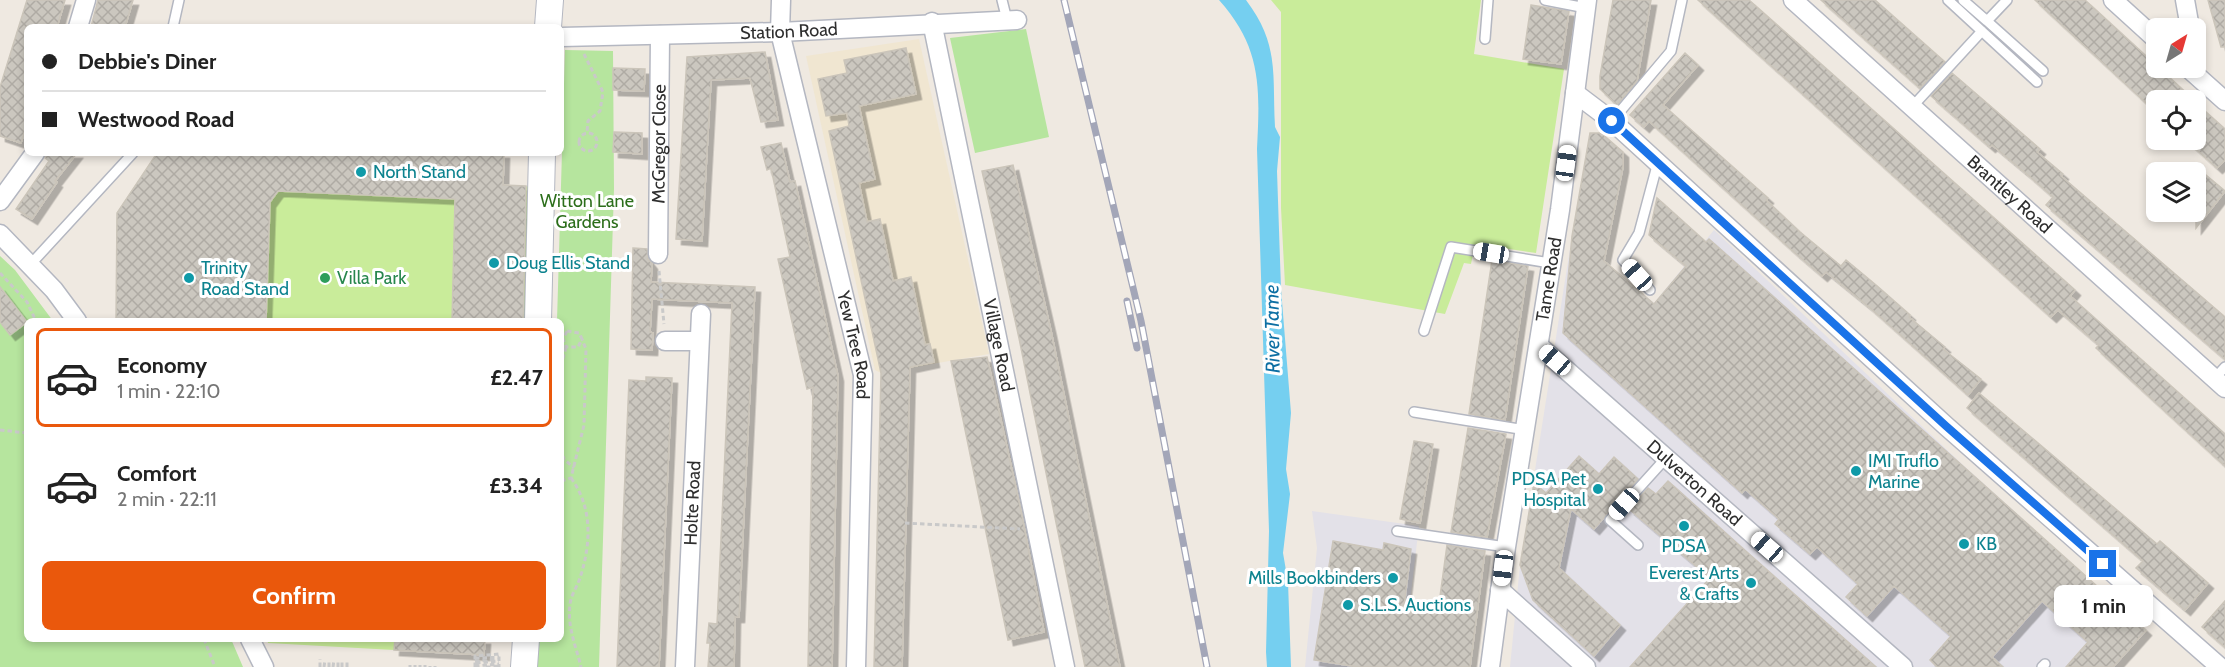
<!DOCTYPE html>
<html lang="en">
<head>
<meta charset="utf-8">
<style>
	body { margin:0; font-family:Cabin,sans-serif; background:#f2f2f2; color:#222; height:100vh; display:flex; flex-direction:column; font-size:22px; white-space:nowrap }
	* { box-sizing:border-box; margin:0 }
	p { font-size:20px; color:#767676 }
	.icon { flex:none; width:33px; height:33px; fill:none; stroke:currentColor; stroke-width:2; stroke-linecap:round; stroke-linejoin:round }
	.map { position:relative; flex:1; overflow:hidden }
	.side { position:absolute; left:24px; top:318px; width:540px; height:324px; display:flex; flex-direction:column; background:#fff; border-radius:9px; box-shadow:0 3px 9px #0003 }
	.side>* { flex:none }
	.banner { position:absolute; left:24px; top:24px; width:540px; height:132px; border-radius:9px; box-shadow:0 3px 9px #0003; display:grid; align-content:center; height:132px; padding:0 18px; background:#fff }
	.needle { width:39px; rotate:37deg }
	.tools { position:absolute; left:2146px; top:18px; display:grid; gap:12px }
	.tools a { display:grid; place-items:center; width:60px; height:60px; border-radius:9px; background:#fff; box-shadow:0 3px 9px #0003; font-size:30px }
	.end { position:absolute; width:27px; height:27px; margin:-14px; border:8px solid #1a73e8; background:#fff; box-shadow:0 0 0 3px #fff }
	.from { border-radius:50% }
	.bubble { position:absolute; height:42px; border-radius:9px; background:#fff; box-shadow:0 3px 9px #0003; font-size:20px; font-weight:700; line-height:42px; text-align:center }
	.car { position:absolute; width:18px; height:36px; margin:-18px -9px; border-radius:8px; box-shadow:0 0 4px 2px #0007; background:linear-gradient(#fff 24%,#345 0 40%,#fff 0 76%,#345 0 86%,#fff 0) }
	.banner b { display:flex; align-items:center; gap:21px; height:57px; font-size:22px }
	.banner b+b { border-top:2px solid #e0e0e0 }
	.banner i { width:15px; height:15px; background:#222 }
	ul { padding:10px 0 0; list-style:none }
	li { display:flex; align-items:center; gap:18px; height:99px; margin:0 12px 9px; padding:0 6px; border:3px solid transparent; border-radius:9px }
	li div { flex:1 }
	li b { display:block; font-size:22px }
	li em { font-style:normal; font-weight:700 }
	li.on { border-color:#ea580c }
	li>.icon { width:54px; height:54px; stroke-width:1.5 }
	.cta { display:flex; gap:12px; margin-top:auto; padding:12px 18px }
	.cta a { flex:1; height:69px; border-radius:9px; background:#ea580c; color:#fff; font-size:24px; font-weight:700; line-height:69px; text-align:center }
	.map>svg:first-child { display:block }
	.industrial { fill:#e3e1e8 }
	.education { fill:#f0e6d1 }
	.park { fill:#b6e59e }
	.pitch { fill:#c9ec9a }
	.water { fill:#75cff0 }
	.building { fill:url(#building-cross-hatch); stroke:#cbc5ba; stroke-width:1.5; filter:url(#shadow) }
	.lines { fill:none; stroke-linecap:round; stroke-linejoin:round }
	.lane-casing { stroke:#b4b7c1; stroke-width:12 }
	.street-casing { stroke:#b4b7c1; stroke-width:21 }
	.secondary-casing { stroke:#b4b7c1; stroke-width:28 }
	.path { stroke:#c9c9c9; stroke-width:3; stroke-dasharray:4.5 3; stroke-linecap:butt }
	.lane { stroke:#fff; stroke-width:9 }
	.street { stroke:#fff; stroke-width:18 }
	.secondary { stroke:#fff; stroke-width:26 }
	.rail-casing { stroke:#a3a6b8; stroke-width:7 }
	.rail { stroke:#fff; stroke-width:4.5; stroke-dasharray:14; stroke-linecap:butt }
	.route { stroke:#1a73e8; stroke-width:8 }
	.culture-dot { fill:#0f9aa8; stroke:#fff; stroke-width:2 }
	.leisure-dot { fill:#2e9e5b; stroke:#fff; stroke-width:2 }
	.labels { text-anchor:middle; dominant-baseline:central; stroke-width:6; stroke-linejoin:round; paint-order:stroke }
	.street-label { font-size:18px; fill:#2e2e2e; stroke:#fff }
	.culture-label { font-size:18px; fill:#0d838f; stroke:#fff; text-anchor:start }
	.park-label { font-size:18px; fill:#2c6e1b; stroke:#fff }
	.leisure-label { font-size:18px; fill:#27864d; stroke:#fff; text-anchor:start }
	.water-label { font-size:20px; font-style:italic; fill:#0d6fa3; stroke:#fff }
</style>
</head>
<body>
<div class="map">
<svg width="2225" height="667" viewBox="0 0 2225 667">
	<defs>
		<pattern id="building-cross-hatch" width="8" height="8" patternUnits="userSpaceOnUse" patternTransform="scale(1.5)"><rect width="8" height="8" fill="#cbc7bf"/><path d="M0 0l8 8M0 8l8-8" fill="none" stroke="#afaba4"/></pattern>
		<filter id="shadow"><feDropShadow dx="5.5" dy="5.5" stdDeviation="0" flood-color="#0004"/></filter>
	</defs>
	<rect width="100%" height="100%" fill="#efe9e1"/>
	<!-- industrial -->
	<path class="industrial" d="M1714,230l250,236 182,164 -32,37h-604l10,-102 52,-329 82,67z
		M1312,511l107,15 -17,141h-97l12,-119z"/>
	<!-- education -->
	<path class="education" d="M919,39l70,315 -108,19 -6,-3 -69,-314z"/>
	<!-- park -->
	<path class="park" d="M1026,29l23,108 -74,16 -25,-115z
		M565,50l48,1 1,138 -15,478h-64l3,-28h23v-318h-4z
		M0,256l15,14 38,51h-26v318h204l12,28h-243z"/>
	<!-- pitch -->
	<path class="pitch" d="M1271,0h210l-7,54 90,15 -28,184 -61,-9 -4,20 -7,-1 -19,51 -160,-29 -4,-77v-196z
		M157,153h347l-1,32 34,2 -4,134h-417l1,-108z
		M267,639h218l-1,16 -216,-12z"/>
	<!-- water -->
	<path class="water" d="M1219,0h27c34,45 26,75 29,127l5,10 -3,34 4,118 10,124 -5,56 4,25 -7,59 5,29 3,85h-24l-1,-15 3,-121 -12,-382c3,-61 5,-101 -38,-149z"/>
	<!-- building -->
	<path class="building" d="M27,0h38l-8,27h-30v97l-6,19 -21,-7v-49z
		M98,0h35l-8,27h-34z
		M1613,0h38l-14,81 -20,24 -17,-16v-13z
		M1698,0h51l326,290 -5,6 155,138v32l-129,-118 3,-3 -41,-35 -7,7z
		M1821,0h54l70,62 -25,26z
		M2035,0h50l109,100h-37v13z
		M2208,0h17v47h-4z
		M1531,5l38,6 -8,53 -38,-5z
		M906,48l10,46 -57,12 16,73 -16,4 8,39 13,-3 13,62 18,-4 14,68 5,-1 4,18 -24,5 -8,300h-28l7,-294 -52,-242 20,-5 -2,-13 -21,3 -8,-37 29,-6 -3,-13z
		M765,52l13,68 -17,2 -11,-44 -39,2 -9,161 -26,-2 11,-182z
		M1685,53l13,12 -35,40 105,93 -2,2 34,32 41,34 5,-6 30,25 34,30 -1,2 36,30 -2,2 38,30 -13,16 -99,-88 -43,-35 -4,4 -28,-24 -145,-131 -5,6 -14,-12z
		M613,68l32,1 -1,22 -31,-1z
		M1952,73l88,76 -3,3 26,22 -2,2 164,141v42l-179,-154 7,-8 -25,-22 -36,-30 -2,2 -59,-51z
		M2196,103l29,26v31l-8,8 -31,-28h10z
		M614,132l28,1v21l-29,-2z
		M1590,133h11l22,19v15l-19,94 50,43 32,-38 -37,-31 8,-37 49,44 3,-3 437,391 -33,37h-47l22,-25 -46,-41 -50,56 11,10h-66l-7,-7 21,-24 -57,-50 -27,30 -21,-19 12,-13 -41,-37 -7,7 -35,-30 4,-5 -34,-30 -3,4 -179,-160 9,-97z
		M781,143l9,39 5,-1 43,195 -6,291h-24l5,-280 -6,2 -29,-130 12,-2 -19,-89 -4,2 -6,-23z
		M46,153h31l-22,28 2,1 -25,37 -16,-10 33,-48 -4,-3z
		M157,153h347l-1,32 23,1 -3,135h-71l3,-122 -177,-8 -8,11 -4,119h-150l1,-108z
		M1013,165l38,166 69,336h-35l-66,-329 -37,-167z
		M2206,175l19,16 -29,37v-40z
		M633,248l14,1 1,10 4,5 -1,18 104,5 -16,330h-4l-1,50h-26l2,-24h-3l2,-20 8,1 15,-321 -80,-4 -2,33 3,1 -1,17 -21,-1z
		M1492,260l36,6 -23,154 -36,-6z
		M0,287l27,35 -17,13 -10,-13z
		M987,357l34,154 23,121 -36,8 -57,-279z
		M646,377l26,1 -13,289h-42l12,-287 17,1z
		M1979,393l178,151 3,-3 48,42 -23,27 -49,-42 7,-7 -176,-153z
		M1468,428l38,6 -19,103 -36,-5z
		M1414,441l19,3 -13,79 -20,-4z
		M1579,456l20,18 15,-17 24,22 -44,50 -23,-20 -12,59 61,57 -26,31 -61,-56 -13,-35 14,-82 12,10z
		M1668,481l71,64 137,122h-246l80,-89 -81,-69 19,-21 8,6z
		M1333,541l50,9 1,-7 27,6 -7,58 34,4 9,-66 38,6 -15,116h-112l-44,-7z
		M2225,601v46l-23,-20z
		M395,639h90l-1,16 -90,-5z"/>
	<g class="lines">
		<defs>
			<path id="lane" d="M1002,0l5,20
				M1545,0l41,8
				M1948,0l89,82
				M1963,0l24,21
				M2007,0l-20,21 56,50
				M173,27l6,-27
				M1485,39l3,-39
				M1912,107l70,-76
				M1612,121l59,-70 11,-51
				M30,265l103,-112
				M1650,290l-27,-30 16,-27 19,-71
				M1424,331l27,-84 99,16
				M2214,379l11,-12
				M1414,412l112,18
				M1397,531l109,16
				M1638,545l-28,-25 56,-62
				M2042,667l3,-3"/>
			<g id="street">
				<path id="s1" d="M781,0l-1,32 83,343 -7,292"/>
				<path id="s2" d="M1793,0l432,388"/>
				<path d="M2113,0l44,40"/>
				<path d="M2185,0l5,28"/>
				<path id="s3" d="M932,22l133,645"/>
				<path d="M78,27l8,-27"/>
				<path id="s4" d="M561,37l219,-5 237,-12"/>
				<path d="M2188,68l37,33"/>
				<path d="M1575,93l37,28 334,305 274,241"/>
				<path d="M0,201l35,-48"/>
				<path d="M0,234l54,56 23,31"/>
				<path id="s5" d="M658,254l2,-219"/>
				<path d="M665,341h34"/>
				<path id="s6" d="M1539,346l364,321"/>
				<path d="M1500,590l86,77"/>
				<path d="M250,639l14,28"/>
				<path id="s7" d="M685,667l16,-353"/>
				<path id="s8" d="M1490,667l16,-120 54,-337 27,-210"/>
			</g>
			<path id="secondary" d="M548,27l2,-27
				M538,321l4,-168
				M524,667l2,-28"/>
		</defs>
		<!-- lane casing -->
		<use href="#lane" class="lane-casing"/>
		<!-- street casing -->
		<use href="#street" class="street-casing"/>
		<!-- secondary casing -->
		<use href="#secondary" class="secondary-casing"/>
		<!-- path -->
		<path class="path" d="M584,54l19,38 -3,19 -12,10 -1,11
			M579 142a9 9 0 1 1 18 0a9 9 0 1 1-18 0Z
			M659,271l5,53
			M0,273l27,29 9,19
			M567,331l12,2 3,6 -4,8h-12l-3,-8z
			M561,366l5,-19
			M0,430l27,3
			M561,449l3,10
			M561,461l3,-2 10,9
			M571,478c22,30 20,66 9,100 -3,9 -9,17 -10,26 -3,23 6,42 11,63
			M561,481l10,-3 13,-53 2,-76 -4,-10
			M905,523l115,6
			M204,639l11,28
			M475,658l24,-1
			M475,661l24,-2
			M476,663l23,-2
			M475,666l24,-2
			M320,667v-8
			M324,667l1,-7
			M329,667v-7
			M333,667l1,-7
			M338,667v-7
			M342,667v-6
			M347,667v-6
			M410,667v-2
			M415,667v-2
			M420,667v-2
			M425,667v-2
			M430,667v-1
			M435,667v-1
			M475,667v-11l24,-2v13
			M486,667l13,-1"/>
		<!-- lane -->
		<use href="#lane" class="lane"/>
		<!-- street -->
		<use href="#street" class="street"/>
		<!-- secondary -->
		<use href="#secondary" class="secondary"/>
		<defs>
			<path id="rail" d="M1064,0l77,321 66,346
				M1127,301l10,47"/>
		</defs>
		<!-- rail casing -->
		<use href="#rail" class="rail-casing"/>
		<!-- rail -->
		<use href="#rail" class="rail"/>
	</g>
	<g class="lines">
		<!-- route -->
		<path class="route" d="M1612,121l334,305 157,138"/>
	</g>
	<!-- markers -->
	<g class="culture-dot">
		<circle cx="361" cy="172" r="6"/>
		<circle cx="494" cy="263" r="6"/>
		<circle cx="189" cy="278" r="6"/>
		<circle cx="1856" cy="471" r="6"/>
		<circle cx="1598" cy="489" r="6"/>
		<circle cx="1684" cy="526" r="6"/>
		<circle cx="1964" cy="544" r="6"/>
		<circle cx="1393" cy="578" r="6"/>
		<circle cx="1751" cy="583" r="6"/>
		<circle cx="1348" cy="605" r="6"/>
	</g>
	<circle class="leisure-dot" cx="325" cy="278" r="6"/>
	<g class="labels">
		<!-- street labels -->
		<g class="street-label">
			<text stroke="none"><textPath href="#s4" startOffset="228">Station Road</textPath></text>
			<text stroke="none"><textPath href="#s5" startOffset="110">McGregor Close</textPath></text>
			<text stroke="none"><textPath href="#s2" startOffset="291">Brantley Road</textPath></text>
			<text stroke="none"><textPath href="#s8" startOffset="392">Tame Road</textPath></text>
			<text stroke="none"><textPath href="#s3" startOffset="330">Village Road</textPath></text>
			<text stroke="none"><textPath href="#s1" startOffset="354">Yew Tree Road</textPath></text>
			<text stroke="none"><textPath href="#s6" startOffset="207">Dulverton Road</textPath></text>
			<text stroke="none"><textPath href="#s7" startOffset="164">Holte Road</textPath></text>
		</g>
		<!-- culture labels -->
		<g class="culture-label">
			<text x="373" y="172">North Stand</text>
			<text x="506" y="263">Doug Ellis Stand</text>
			<text x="201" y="268">Trinity<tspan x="201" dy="21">Road Stand</tspan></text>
			<text x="1868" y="461">IMI Truflo<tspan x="1868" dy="21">Marine</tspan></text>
			<text x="1586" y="479" text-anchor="end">PDSA Pet<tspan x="1586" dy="21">Hospital</tspan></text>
			<text x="1976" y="544">KB</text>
			<text x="1684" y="546" text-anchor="middle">PDSA</text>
			<text x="1739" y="573" text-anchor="end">Everest Arts<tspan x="1739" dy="21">&amp; Crafts</tspan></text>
			<text x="1381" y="578" text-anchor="end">Mills Bookbinders</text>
			<text x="1360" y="605">S.L.S. Auctions</text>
		</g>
		<!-- park labels -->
		<g class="park-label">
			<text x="587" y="201">Witton Lane<tspan x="587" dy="21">Gardens</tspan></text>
		</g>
		<!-- leisure labels -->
		<g class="leisure-label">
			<text x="337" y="278">Villa Park</text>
		</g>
		<!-- water labels -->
		<g class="water-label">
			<text transform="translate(1272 329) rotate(-91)">River Tame</text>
		</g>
	</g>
</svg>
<div class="tools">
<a><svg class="needle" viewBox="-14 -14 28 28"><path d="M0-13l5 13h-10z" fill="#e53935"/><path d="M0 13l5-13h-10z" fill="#767676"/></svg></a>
<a><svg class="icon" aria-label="locate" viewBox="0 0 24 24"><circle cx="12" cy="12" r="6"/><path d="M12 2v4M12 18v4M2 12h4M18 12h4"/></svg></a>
<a><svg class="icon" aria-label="layers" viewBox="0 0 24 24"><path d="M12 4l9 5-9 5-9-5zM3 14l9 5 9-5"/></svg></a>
</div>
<i class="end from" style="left:1612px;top:121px"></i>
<i class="end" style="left:2103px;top:564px"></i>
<div class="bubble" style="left:2054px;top:585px;width:99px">1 min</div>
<i class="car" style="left:1566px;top:163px;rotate:8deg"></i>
<i class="car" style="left:1491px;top:253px;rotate:279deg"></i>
<i class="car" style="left:1637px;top:275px;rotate:318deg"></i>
<i class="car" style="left:1555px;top:360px;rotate:311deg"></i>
<i class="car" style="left:1624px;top:504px;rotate:222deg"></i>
<i class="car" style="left:1767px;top:547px;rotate:311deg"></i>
<i class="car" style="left:1503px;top:568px;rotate:187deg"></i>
<div class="banner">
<b><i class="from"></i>Debbie's Diner</b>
<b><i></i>Westwood Road</b>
</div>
<section class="side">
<ul>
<li class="on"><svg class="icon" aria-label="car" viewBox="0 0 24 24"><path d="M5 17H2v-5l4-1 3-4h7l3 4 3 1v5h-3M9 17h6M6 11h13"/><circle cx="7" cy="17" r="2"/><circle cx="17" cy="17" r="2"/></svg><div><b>Economy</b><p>1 min · 22:10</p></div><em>£2.47</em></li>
<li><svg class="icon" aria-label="car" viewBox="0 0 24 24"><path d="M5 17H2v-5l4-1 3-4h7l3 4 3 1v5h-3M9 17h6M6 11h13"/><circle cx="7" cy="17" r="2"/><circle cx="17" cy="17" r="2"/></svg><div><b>Comfort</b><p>2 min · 22:11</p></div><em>£3.34</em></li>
</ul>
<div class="cta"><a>Confirm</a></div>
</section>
</div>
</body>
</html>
